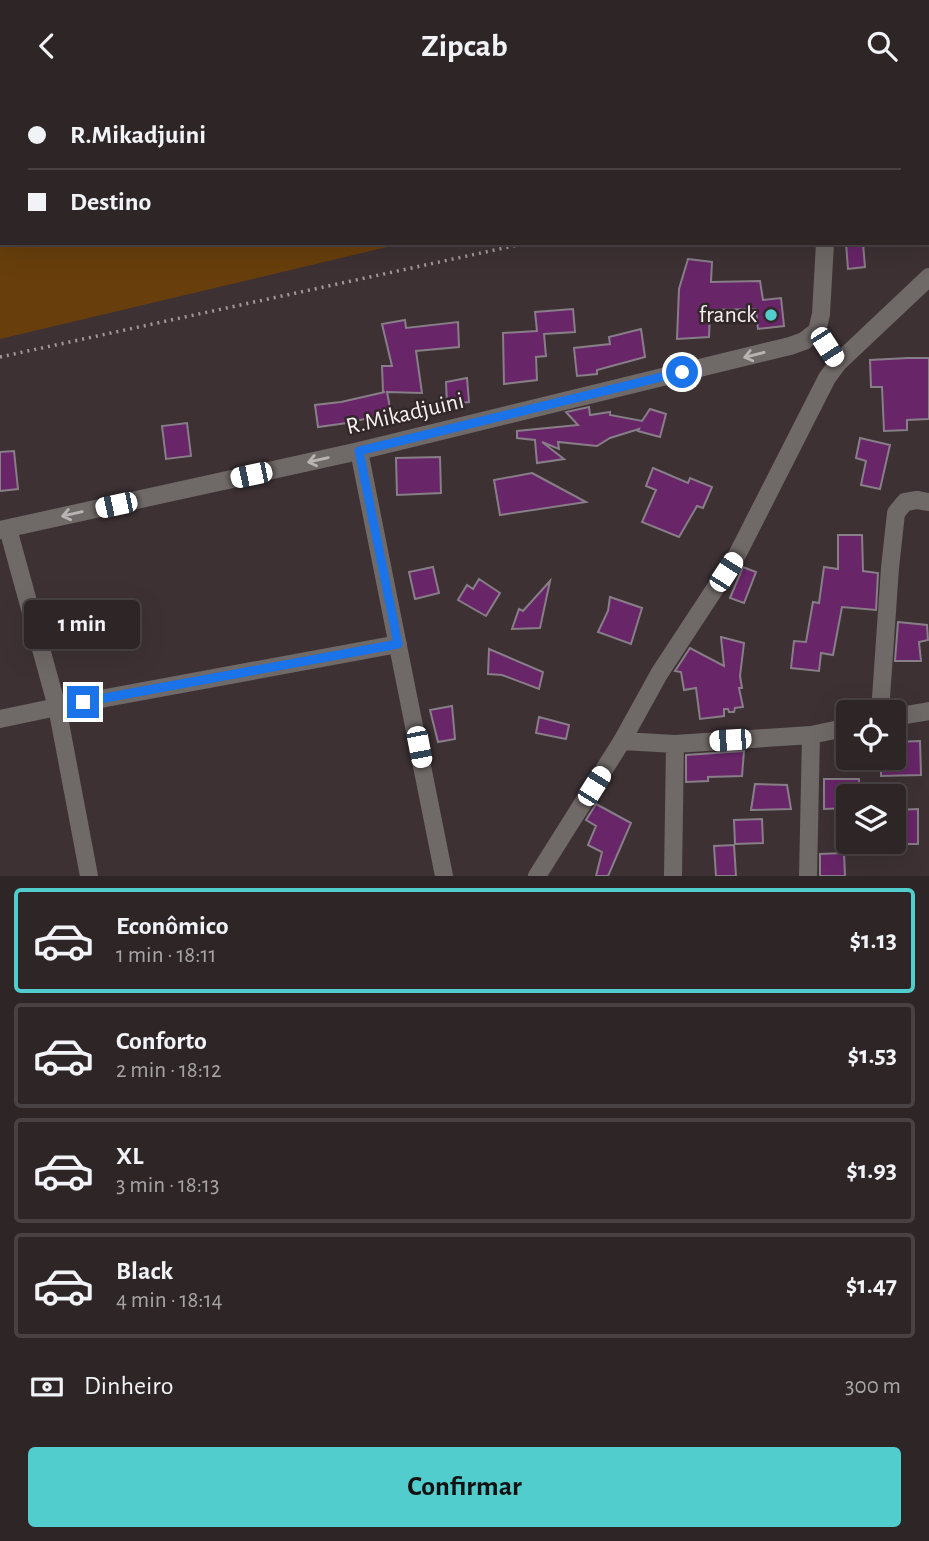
<!DOCTYPE html>
<html lang="pt">
<head>
<meta charset="utf-8">
<style>
	body { margin:0; font-family:"Alegreya Sans",sans-serif; background:#362d2f; color:#f1f3f6; height:100vh; display:flex; flex-direction:column; font-size:26px; white-space:nowrap }
	* { box-sizing:border-box; margin:0 }
	p { font-size:23px; color:#a7a5a7 }
	.icon { flex:none; width:38px; height:38px; fill:none; stroke:currentColor; stroke-width:2; stroke-linecap:round; stroke-linejoin:round }
	.map { position:relative; height:785px; overflow:hidden }
	.side { display:flex; flex-direction:column; background:#2e2527; flex:1 }
	.side>* { flex:none }
	.banner { position:absolute; left:0px; top:0px; width:929px; height:154px; box-shadow:0 7px 28px #0002,0 0 0 2px #494244; display:grid; align-content:center; height:154px; padding:0 28px; background:#2e2527 }
	.buttons { position:absolute; left:836px; top:609px; display:grid; gap:14px }
	.buttons a { display:grid; place-items:center; width:70px; height:70px; border-radius:7px; background:#2e2527; box-shadow:0 7px 28px #0002,0 0 0 2px #494244; font-size:35px }
	.end { position:absolute; width:32px; height:32px; margin:-16px; border:9px solid #1a73e8; background:#fff; box-shadow:0 0 0 4px #fff }
	.from { border-radius:50% }
	.bubble { position:absolute; height:49px; border-radius:7px; background:#2e2527; box-shadow:0 7px 28px #0002,0 0 0 2px #494244; font-size:23px; font-weight:700; line-height:49px; text-align:center }
	.car { position:absolute; width:21px; height:42px; margin:-21px -10px; border-radius:9px; box-shadow:0 0 5px 2px #0007; background:linear-gradient(#fff 24%,#345 0 40%,#fff 0 76%,#345 0 86%,#fff 0) }
	.banner b { display:flex; align-items:center; gap:24px; height:66px; font-size:26px }
	.banner b+b { border-top:2px solid #494244 }
	.banner i { width:18px; height:18px; background:#f1f3f6 }
	ul { padding:12px 0 0; list-style:none }
	li { display:flex; align-items:center; gap:21px; height:105px; margin:0 14px 10px; padding:0 14px; border:4px solid #494244; border-radius:7px }
	li div { flex:1 }
	li b { display:block; font-size:26px }
	li em { font-style:normal; font-weight:700 }
	li.selected { border-color:#52cdce }
	li>.icon { width:63px; height:63px; stroke-width:1.5 }
	.pay { display:flex; align-items:center; gap:18px; height:77px; padding:0 28px; font-size:26px }
	.pay p { margin-inline-start:auto }
	.button { display:flex; gap:14px; margin-top:auto; padding:14px 28px }
	.button a { flex:1; height:80px; border-radius:7px; background:#52cdce; color:#111; font-size:28px; font-weight:700; line-height:80px; text-align:center }
	header { display:flex; justify-content:space-between; align-items:center; height:91px; padding:0 28px; background:#2e2527; font-size:32px; font-weight:700 }
	.map>svg:first-child { display:block }
	.green { fill:#683f0c }
	.building { fill:#682568; stroke:#877e87; stroke-width:2 }
	.lines { fill:none; stroke-linecap:round; stroke-linejoin:round }
	.path { stroke:#a3999b; stroke-width:3.5; stroke-dasharray:2 5; stroke-linecap:butt }
	.minor { stroke:#6f6967; stroke-width:18 }
	.oneway { stroke:#bab3b3 }
	.route { stroke:#1a73e8; stroke-width:9 }
	.poi-dot { fill:#52cdce; stroke:#32282a; stroke-width:2.5 }
	.labels { text-anchor:middle; dominant-baseline:central; stroke-width:5; stroke-linejoin:round; paint-order:stroke }
	.poi-label { font-size:24px; fill:#f7eff1; stroke:#32282a; text-anchor:end }
	.street-label { font-size:24px; fill:#f7eff1; stroke:#32282a }
</style>
</head>
<body>
<header><svg class="icon" aria-label="back" viewBox="0 0 24 24"><path d="M15 5l-7 7 7 7"/></svg>Zipcab<svg class="icon" aria-label="search" viewBox="0 0 24 24"><circle cx="10" cy="10" r="6"/><path d="M15 15l6 6"/></svg></header>
<div class="map">
<svg width="929" height="785" viewBox="0 0 929 785">
	<rect width="100%" height="100%" fill="#3d3134"/>
	<!-- green -->
	<path class="green" d="M0,0h794l-1,2h-791v150h402l-404,96z"/>
	<!-- building -->
	<path class="building" d="M846,152h17l2,24 -17,2z
		M688,168l24,3 -1,20 49,-1 3,19 18,-2 3,28 -26,3 -2,-20 -46,1 -1,27 -32,2 2,-50z
		M573,218l2,23 -31,2 2,22 -10,1 1,23 -33,4 -1,-51 34,-2 -2,-19z
		M405,229l1,8 52,-6 1,25 -43,4 6,42 -35,-1 4,21 -44,10 -29,4 -3,-22 26,-3 44,-10h-2l-1,-26h10l-10,-42z
		M641,238l4,28 -48,13v4l-20,2 -3,-28 36,-4 -1,-7z
		M908,267h21v61l-22,1v10l-23,1 -2,-44h-11l-1,-27z
		M467,287l2,24 -22,2 -1,-22z
		M589,316l1,8 20,-3v3l32,6 8,-12 16,5 -6,23 -22,-6 1,-2 -29,9 -13,8 -39,-4 1,7 -17,-7 22,17 -27,4 -2,-23 -18,-2v-7l61,-6 -12,-13z
		M187,332l4,33 -25,3 -4,-33z
		M860,347l30,7 -10,44 -19,-4 5,-24 -10,-3z
		M14,360l4,38 -18,2v-39z
		M440,366l1,36 -44,2 -1,-37z
		M653,377l35,15 2,-5 22,9 -9,21 -6,-2 -18,31 -37,-15 14,-32 -10,-4z
		M532,382l54,29 -86,13 -6,-35z
		M838,444h24l1,36 15,2 -2,37 -34,-3 -9,48 -12,-2 -2,18 -28,-3 3,-27 12,1 7,-40 6,1 5,-36 14,2z
		M433,476l6,26 -24,6 -6,-27z
		M743,476l13,5 -12,31 -14,-5z
		M479,488l21,14 -14,23 -28,-16 9,-15 6,4z
		M550,490l-10,47 -28,1 7,-20 4,2z
		M610,506l32,11 -11,36 -33,-12 10,-21z
		M898,531l29,3 1,15 -9,2 2,19h-26z
		M721,546l23,6 -4,33 2,12h-3l4,19 -8,1 -1,4h-5l-1,-3h-4v7l-24,3 -4,-31 -12,2 -3,-18 -6,-1 15,-23 34,18z
		M489,558l54,23 -4,17 -37,-14 -14,-1z
		M452,615l3,33 -17,3 -8,-32z
		M539,626l30,8 -3,14 -30,-6z
		M920,650l1,34 -40,1v-18h13v-16z
		M744,660l-2,25 -34,1v4l-22,1v-27z
		M824,688h35l1,17h-11v12l-25,1z
		M755,693l32,1 4,24 -40,1z
		M596,713l35,19 -23,53h-12l6,-24 -14,-7 8,-19 -10,-6z
		M918,718v35h-24v-34z
		M762,728l1,24 -28,1 -1,-24z
		M734,754l2,31h-20l-2,-30z
		M844,762l1,23h-25v-22z"/>
	<g class="lines">
		<!-- path -->
		<path class="path" d="M0,266l527,-114"/>
		<!-- minor -->
		<path class="minor" d="M656,0l1,2
			M768,0v2
			M828,0v2
			M825,152l-4,71 -4,17 21,32
			M359,360l85,425
			M8,438l49,178 32,169
			M0,439l359,-79 431,-105 14,-5 13,-10
			M880,621l10,-144 6,-55 9,-11 12,-2 12,2
			M894,626l35,-6
			M0,628l57,-12 341,-63
			M622,650l53,3 136,-9 38,-8
			M537,785l85,-135 37,-67 78,-119 90,-177 11,-15 91,-86
			M673,785l2,-132
			M808,785l3,-141"/>
	</g>
	<!-- one-way arrows -->
	<defs><path id="oneway-shaft" d="M-6 0H5M1.5-3L5.5 0L1.5 3" fill="none" stroke-width="1.6" stroke-linecap="round" stroke-linejoin="round" transform="scale(1.75)"/></defs>
	<g class="oneway">
		<use href="#oneway-shaft" transform="translate(754 264) rotate(166)"/>
		<use href="#oneway-shaft" transform="translate(318 369) rotate(167)"/>
		<use href="#oneway-shaft" transform="translate(72 423) rotate(167)"/>
	</g>
	<g class="lines">
		<!-- route -->
		<path class="route" d="M83,611l315,-58 -39,-193 323,-79"/>
	</g>
	<!-- markers -->
	<circle class="poi-dot" cx="771" cy="224" r="7"/>
	<g class="labels">
		<!-- poi labels -->
		<g class="poi-label">
			<text x="757" y="224">franck</text>
		</g>
		<!-- street labels -->
		<g class="street-label">
			<text transform="translate(405 323) rotate(-13)">R.Mikadjuini</text>
		</g>
	</g>
</svg>
<div class="buttons">
<a><svg class="icon" aria-label="locate" viewBox="0 0 24 24"><circle cx="12" cy="12" r="6"/><path d="M12 2v4M12 18v4M2 12h4M18 12h4"/></svg></a>
<a><svg class="icon" aria-label="layers" viewBox="0 0 24 24"><path d="M12 4l9 5-9 5-9-5zM3 14l9 5 9-5"/></svg></a>
</div>
<i class="end from" style="left:682px;top:281px"></i>
<i class="end" style="left:83px;top:611px"></i>
<div class="bubble" style="left:24px;top:509px;width:116px">1 min</div>
<i class="car" style="left:827px;top:256px;rotate:147deg"></i>
<i class="car" style="left:251px;top:384px;rotate:258deg"></i>
<i class="car" style="left:116px;top:414px;rotate:258deg"></i>
<i class="car" style="left:726px;top:481px;rotate:33deg"></i>
<i class="car" style="left:730px;top:649px;rotate:266deg"></i>
<i class="car" style="left:419px;top:656px;rotate:169deg"></i>
<i class="car" style="left:594px;top:695px;rotate:32deg"></i>
<div class="banner">
<b><i class="from"></i>R.Mikadjuini</b>
<b><i></i>Destino</b>
</div>
</div>
<section class="side">
<ul>
<li class="selected"><svg class="icon" aria-label="car" viewBox="0 0 24 24"><path d="M5 17H2v-5l4-1 3-4h7l3 4 3 1v5h-3M9 17h6M6 11h13"/><circle cx="7" cy="17" r="2"/><circle cx="17" cy="17" r="2"/></svg><div><b>Econômico</b><p>1 min · 18:11</p></div><em>$1.13</em></li>
<li><svg class="icon" aria-label="car" viewBox="0 0 24 24"><path d="M5 17H2v-5l4-1 3-4h7l3 4 3 1v5h-3M9 17h6M6 11h13"/><circle cx="7" cy="17" r="2"/><circle cx="17" cy="17" r="2"/></svg><div><b>Conforto</b><p>2 min · 18:12</p></div><em>$1.53</em></li>
<li><svg class="icon" aria-label="car" viewBox="0 0 24 24"><path d="M5 17H2v-5l4-1 3-4h7l3 4 3 1v5h-3M9 17h6M6 11h13"/><circle cx="7" cy="17" r="2"/><circle cx="17" cy="17" r="2"/></svg><div><b>XL</b><p>3 min · 18:13</p></div><em>$1.93</em></li>
<li><svg class="icon" aria-label="car" viewBox="0 0 24 24"><path d="M5 17H2v-5l4-1 3-4h7l3 4 3 1v5h-3M9 17h6M6 11h13"/><circle cx="7" cy="17" r="2"/><circle cx="17" cy="17" r="2"/></svg><div><b>Black</b><p>4 min · 18:14</p></div><em>$1.47</em></li>
</ul>
<div class="pay"><svg class="icon" aria-label="cash" viewBox="0 0 24 24"><path d="M3 7h18v10H3z"/><circle cx="12" cy="12" r="2"/></svg>Dinheiro<p>300 m</p></div>
<div class="button"><a>Confirmar</a></div>
</section>
</body>
</html>
